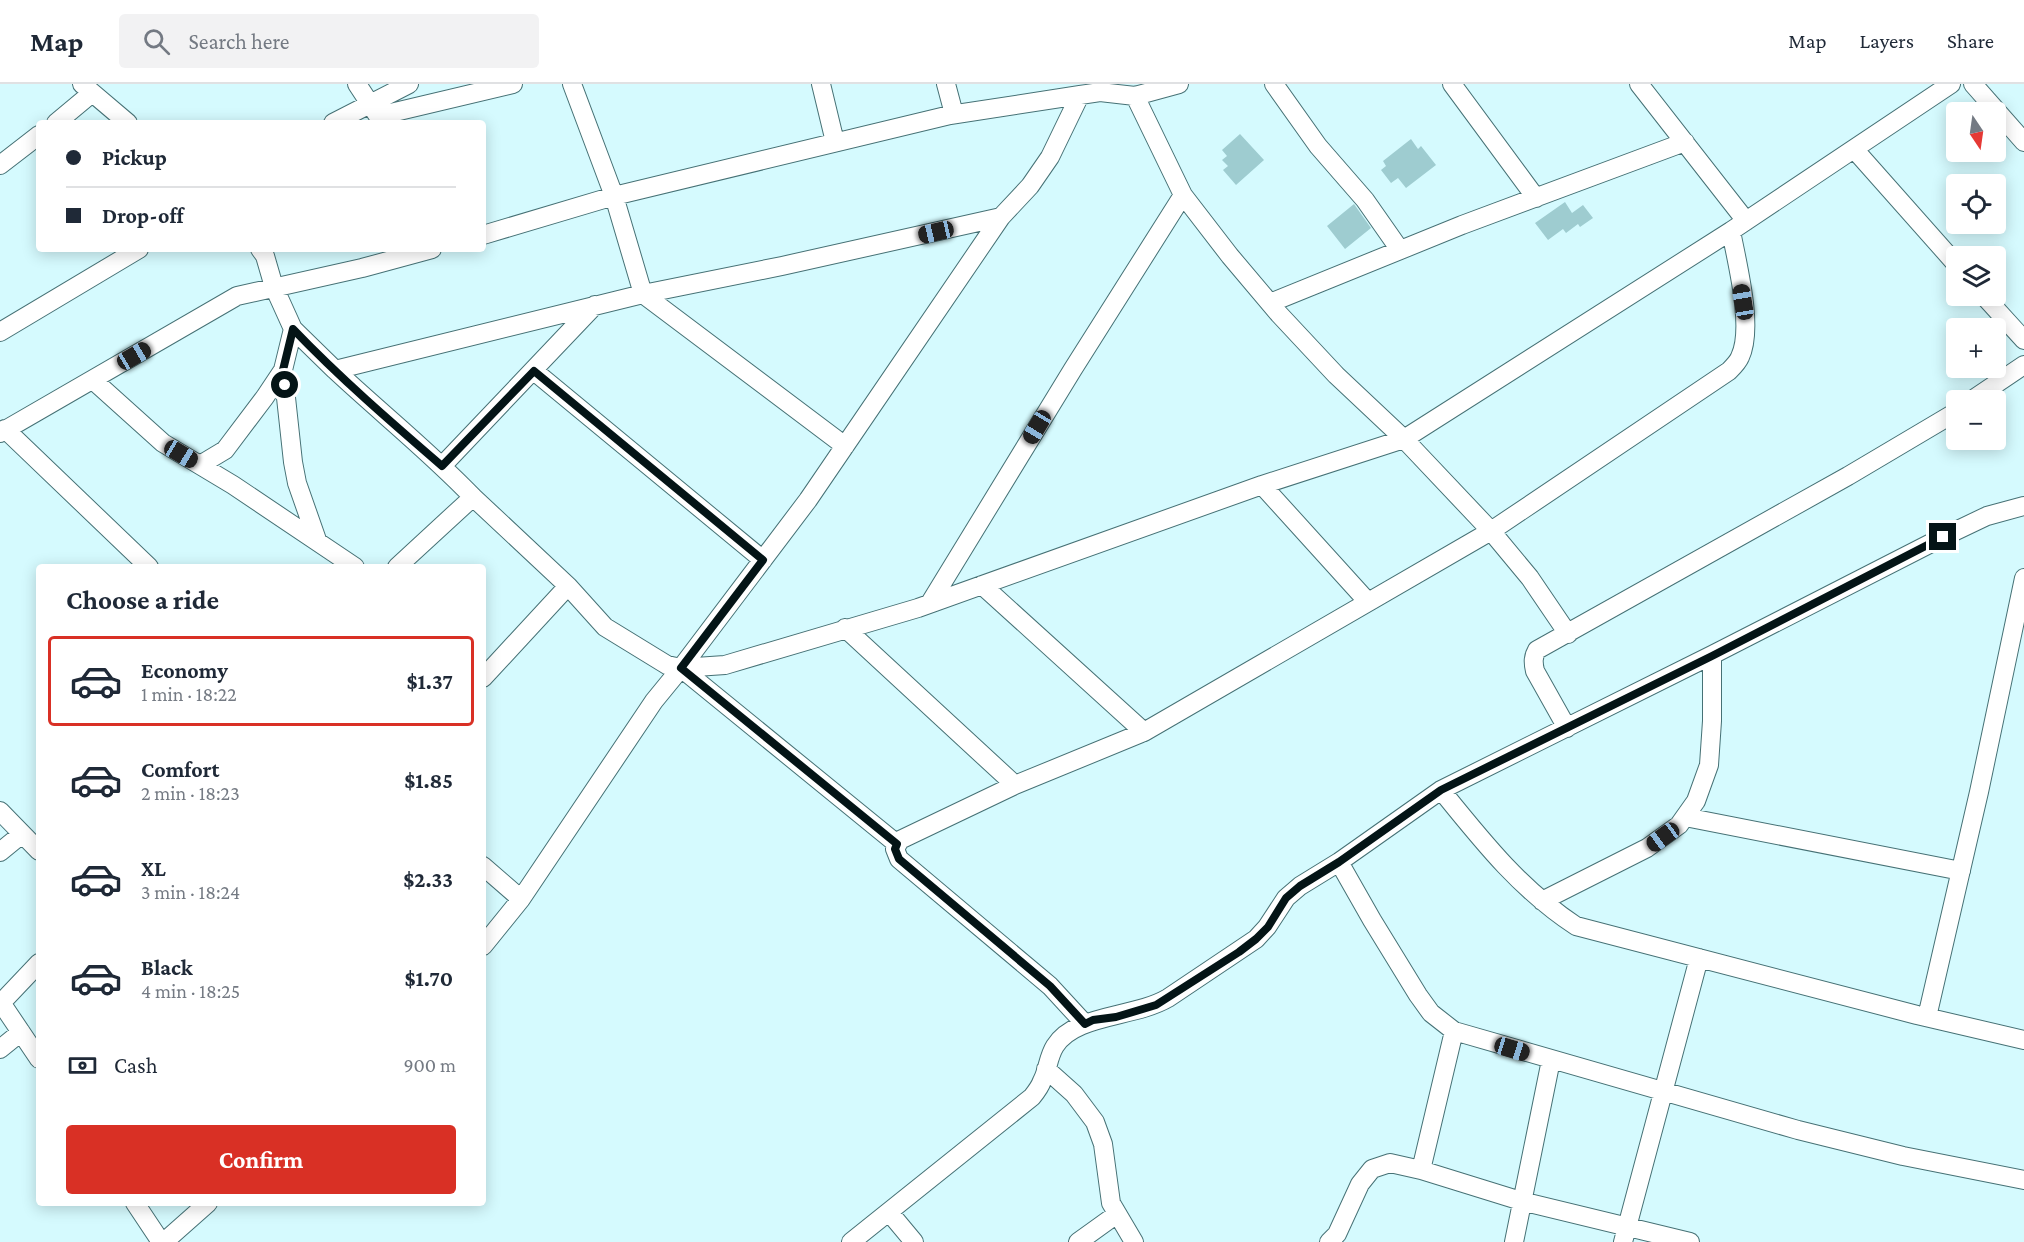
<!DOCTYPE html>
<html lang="en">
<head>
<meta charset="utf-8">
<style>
	body { margin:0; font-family:"Crimson Pro",serif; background:#f2f2f3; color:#1f2937; height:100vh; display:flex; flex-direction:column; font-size:22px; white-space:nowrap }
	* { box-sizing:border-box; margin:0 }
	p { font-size:20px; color:#747a83 }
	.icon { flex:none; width:33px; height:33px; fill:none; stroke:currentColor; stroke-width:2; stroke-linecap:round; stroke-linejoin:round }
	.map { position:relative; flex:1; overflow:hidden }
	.details { position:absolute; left:36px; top:480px; width:450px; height:642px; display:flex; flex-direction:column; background:#fff; border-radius:6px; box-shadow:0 3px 15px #0003 }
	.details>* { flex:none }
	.guide { position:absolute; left:36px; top:36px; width:450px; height:132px; border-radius:6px; box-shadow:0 3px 15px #0003; display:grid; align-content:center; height:132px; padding:0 30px; background:#fff }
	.needle { width:39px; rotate:167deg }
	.buttons { position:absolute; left:1946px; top:18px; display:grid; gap:12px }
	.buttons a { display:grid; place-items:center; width:60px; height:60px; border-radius:6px; background:#fff; box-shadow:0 3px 15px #0003; font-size:30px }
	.end { position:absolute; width:27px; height:27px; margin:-14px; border:8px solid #041416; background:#fff; box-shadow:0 0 0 3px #fff }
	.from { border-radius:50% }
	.car { position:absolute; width:18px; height:36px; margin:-18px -9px; border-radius:8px; box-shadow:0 0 4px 2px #0007; background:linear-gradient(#222 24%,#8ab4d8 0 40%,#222 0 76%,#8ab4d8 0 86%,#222 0) }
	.guide b { display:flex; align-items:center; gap:21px; height:57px; font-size:22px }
	.guide b+b { border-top:2px solid #e0e1e3 }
	.guide i { width:15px; height:15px; background:#1f2937 }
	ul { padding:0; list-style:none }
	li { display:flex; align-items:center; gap:18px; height:90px; margin:0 12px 9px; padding:0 18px; border:3px solid transparent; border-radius:6px }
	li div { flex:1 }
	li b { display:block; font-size:22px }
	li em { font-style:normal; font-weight:700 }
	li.current { border-color:#d93025 }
	li>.icon { width:54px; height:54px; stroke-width:1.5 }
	h2 { padding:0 30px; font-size:27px; line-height:72px }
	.pay { display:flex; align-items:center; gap:15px; height:66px; padding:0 30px; font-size:22px }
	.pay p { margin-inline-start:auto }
	.action { display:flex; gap:12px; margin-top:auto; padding:12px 30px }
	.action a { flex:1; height:69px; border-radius:6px; background:#d93025; color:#fff; font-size:24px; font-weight:700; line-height:69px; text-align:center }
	header { display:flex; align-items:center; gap:36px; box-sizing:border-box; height:84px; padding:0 30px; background:#fff; border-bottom:2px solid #e0e1e3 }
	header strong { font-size:28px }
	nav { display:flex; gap:33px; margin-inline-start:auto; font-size:21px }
	.search { width:420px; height:54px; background:#f2f2f3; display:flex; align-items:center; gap:15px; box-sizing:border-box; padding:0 21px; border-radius:6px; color:#747a83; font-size:22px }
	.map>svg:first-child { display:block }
	.building { fill:#9eccd0 }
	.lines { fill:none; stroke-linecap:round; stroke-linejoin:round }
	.minor-casing { stroke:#467175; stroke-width:20 }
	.minor { stroke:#fff; stroke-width:18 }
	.route { stroke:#041416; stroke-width:8 }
</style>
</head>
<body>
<header>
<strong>Map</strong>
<div class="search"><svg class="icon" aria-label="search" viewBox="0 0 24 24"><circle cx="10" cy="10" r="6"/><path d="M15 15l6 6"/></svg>Search here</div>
<nav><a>Map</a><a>Layers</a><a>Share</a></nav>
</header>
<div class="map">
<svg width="2024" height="1158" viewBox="0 0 2024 1158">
	<rect width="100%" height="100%" fill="#d5fafe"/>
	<!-- building -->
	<path class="building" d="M1240,50l24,26 -28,25 -13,-15 5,-4 -6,-6 5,-4 -5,-6z
		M1411,55l7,10 3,-3 15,19 -30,23 -8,-10 -7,5 -10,-13 5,-4 -3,-5z
		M1565,118l7,11 11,-8 10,13 -13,9 -2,-3 -12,9 -3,-4 -15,11 -13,-17z
		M1354,120l17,24 -26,21 -18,-23z"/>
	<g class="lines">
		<defs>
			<path id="minor" d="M82,0l46,39
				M357,0l21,32 135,-32
				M572,0l42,112 29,98 202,152
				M821,0l14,58
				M946,0l8,30
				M1274,0l44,62 47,54 35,50
				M1452,0l84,114
				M1639,0l107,137
				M1973,0l51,58
				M1135,12l48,99 47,61 49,58 57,61 68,64 87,92 39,47 38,56
				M56,39l36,-30
				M333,39l76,-39
				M1854,65l102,115
				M0,81l39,-30
				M483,151l131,-39 336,-81 130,-20
				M260,165l5,7 9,31 19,42 42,41 308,-76 139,-28 219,-49
				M1984,212l40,44
				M1270,219l192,-78 223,-83
				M0,248l139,-83
				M283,286l10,92 4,21 20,57
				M335,286c46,43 95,82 138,127l-76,70
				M534,287l229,189
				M93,296l70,63 70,42 122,82
				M1972,316l52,-35
				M5,345l144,138
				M0,349l237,-137 125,-28 70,-19
				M200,381l25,-15 40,-53 18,-27 10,-41
				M442,382l153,-161
				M1262,401l106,117
				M473,413l95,89 37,41 62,38 14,3 216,176
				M982,501l162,147 347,-201 238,-160c4,-4 9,-9 11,-14 14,-29 -3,-94 -9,-126
				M930,519l143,-234 110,-174
				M845,544l170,157
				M681,584l127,-168 193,-283 29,-31 20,-29 30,-62 20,-3 35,4 44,-12
				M483,594l85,-92
				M1567,644l-32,-57c-2,-9 -2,-14 2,-21l311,-174 108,-64
				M1441,706c42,52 80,100 135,136l341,89 107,25
				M0,727l39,40
				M1685,733l276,54
				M0,768l22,-18
				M1339,778l33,58 46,75 13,18 23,18 344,99 105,26 121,24
				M483,782l38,33
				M1542,817l105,-53 32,-23 17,-24 13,-36 3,-44v-66
				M483,862l38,-47 133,-198 27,-33 44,-3 193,-57 344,-123 142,-46 327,-208 220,-147
				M0,917l39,58
				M1,919l38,-40
				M1927,933l52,-225 45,-214
				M1085,940l-35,-38 -151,-127 -4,-10 5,-9 115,-55 129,-53
				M0,965l21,-17
				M1046,985l28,25 21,28 8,22 8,59 23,39
				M1421,1086l33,-139
				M135,1119l26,39
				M889,1128l25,30
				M164,1158l44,-39
				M851,1158l181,-145c4,-5 8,-10 10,-16 6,-11 6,-24 13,-35 20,-32 79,-28 113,-48l88,-59 11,-12 19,-29 14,-12 39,-24 102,-72 271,-135 231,-118 44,-21 37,-10
				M1078,1158l39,-28
				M1329,1158l8,-8 23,-50 12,-15 18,-6 31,7 100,31 169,41
				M1514,1158l37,-182
				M1623,1158l76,-284"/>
		</defs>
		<!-- minor casing -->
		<use href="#minor" class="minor-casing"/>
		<!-- minor -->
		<use href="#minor" class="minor"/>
	</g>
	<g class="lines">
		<!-- route -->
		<path class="route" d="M285,301l-2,-15 10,-41c47,49 98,93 149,137l92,-95 229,189 -82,108 216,176 -2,5 4,10 151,127 35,38 8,-4 23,-3 40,-12 83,-53 17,-13 12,-12 18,-29 14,-12 39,-24 102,-72 271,-134 231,-119"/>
	</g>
</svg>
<div class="buttons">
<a><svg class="needle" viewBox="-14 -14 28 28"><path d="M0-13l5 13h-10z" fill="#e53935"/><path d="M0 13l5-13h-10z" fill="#747a83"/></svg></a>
<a><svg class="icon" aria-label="locate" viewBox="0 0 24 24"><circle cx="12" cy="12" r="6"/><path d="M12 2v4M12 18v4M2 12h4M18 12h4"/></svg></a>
<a><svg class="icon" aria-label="layers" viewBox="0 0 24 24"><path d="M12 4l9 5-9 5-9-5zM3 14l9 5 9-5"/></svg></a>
<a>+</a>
<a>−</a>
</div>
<i class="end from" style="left:285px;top:301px"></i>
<i class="end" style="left:1943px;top:453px"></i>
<i class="car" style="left:936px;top:148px;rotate:257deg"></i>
<i class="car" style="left:1743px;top:218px;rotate:351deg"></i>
<i class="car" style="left:134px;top:272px;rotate:60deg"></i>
<i class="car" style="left:1037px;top:343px;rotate:211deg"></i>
<i class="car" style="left:181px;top:370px;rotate:121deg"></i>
<i class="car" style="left:1663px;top:753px;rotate:234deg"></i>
<i class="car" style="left:1512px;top:965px;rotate:107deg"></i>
<div class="guide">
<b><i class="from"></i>Pickup</b>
<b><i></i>Drop-off</b>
</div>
<section class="details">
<h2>Choose a ride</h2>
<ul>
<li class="current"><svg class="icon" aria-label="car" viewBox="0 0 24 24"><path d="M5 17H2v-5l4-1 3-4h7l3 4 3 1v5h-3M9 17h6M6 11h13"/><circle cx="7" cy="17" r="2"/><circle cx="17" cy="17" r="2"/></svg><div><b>Economy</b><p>1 min · 18:22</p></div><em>$1.37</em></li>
<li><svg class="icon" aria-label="car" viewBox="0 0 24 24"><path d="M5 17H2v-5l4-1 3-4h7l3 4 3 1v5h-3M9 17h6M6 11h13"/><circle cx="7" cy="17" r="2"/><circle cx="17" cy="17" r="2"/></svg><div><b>Comfort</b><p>2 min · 18:23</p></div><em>$1.85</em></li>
<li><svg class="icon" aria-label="car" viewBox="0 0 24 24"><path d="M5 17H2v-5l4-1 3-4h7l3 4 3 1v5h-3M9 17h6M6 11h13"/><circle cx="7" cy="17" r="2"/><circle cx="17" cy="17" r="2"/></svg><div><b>XL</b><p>3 min · 18:24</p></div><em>$2.33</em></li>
<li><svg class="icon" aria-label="car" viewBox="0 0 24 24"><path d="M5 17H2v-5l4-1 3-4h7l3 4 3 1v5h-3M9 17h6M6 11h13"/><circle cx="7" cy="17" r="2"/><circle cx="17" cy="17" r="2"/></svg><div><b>Black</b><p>4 min · 18:25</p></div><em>$1.70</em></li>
</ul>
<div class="pay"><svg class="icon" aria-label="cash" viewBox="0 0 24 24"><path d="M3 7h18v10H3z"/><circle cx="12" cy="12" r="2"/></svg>Cash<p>900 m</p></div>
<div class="action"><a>Confirm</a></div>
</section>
</div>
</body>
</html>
